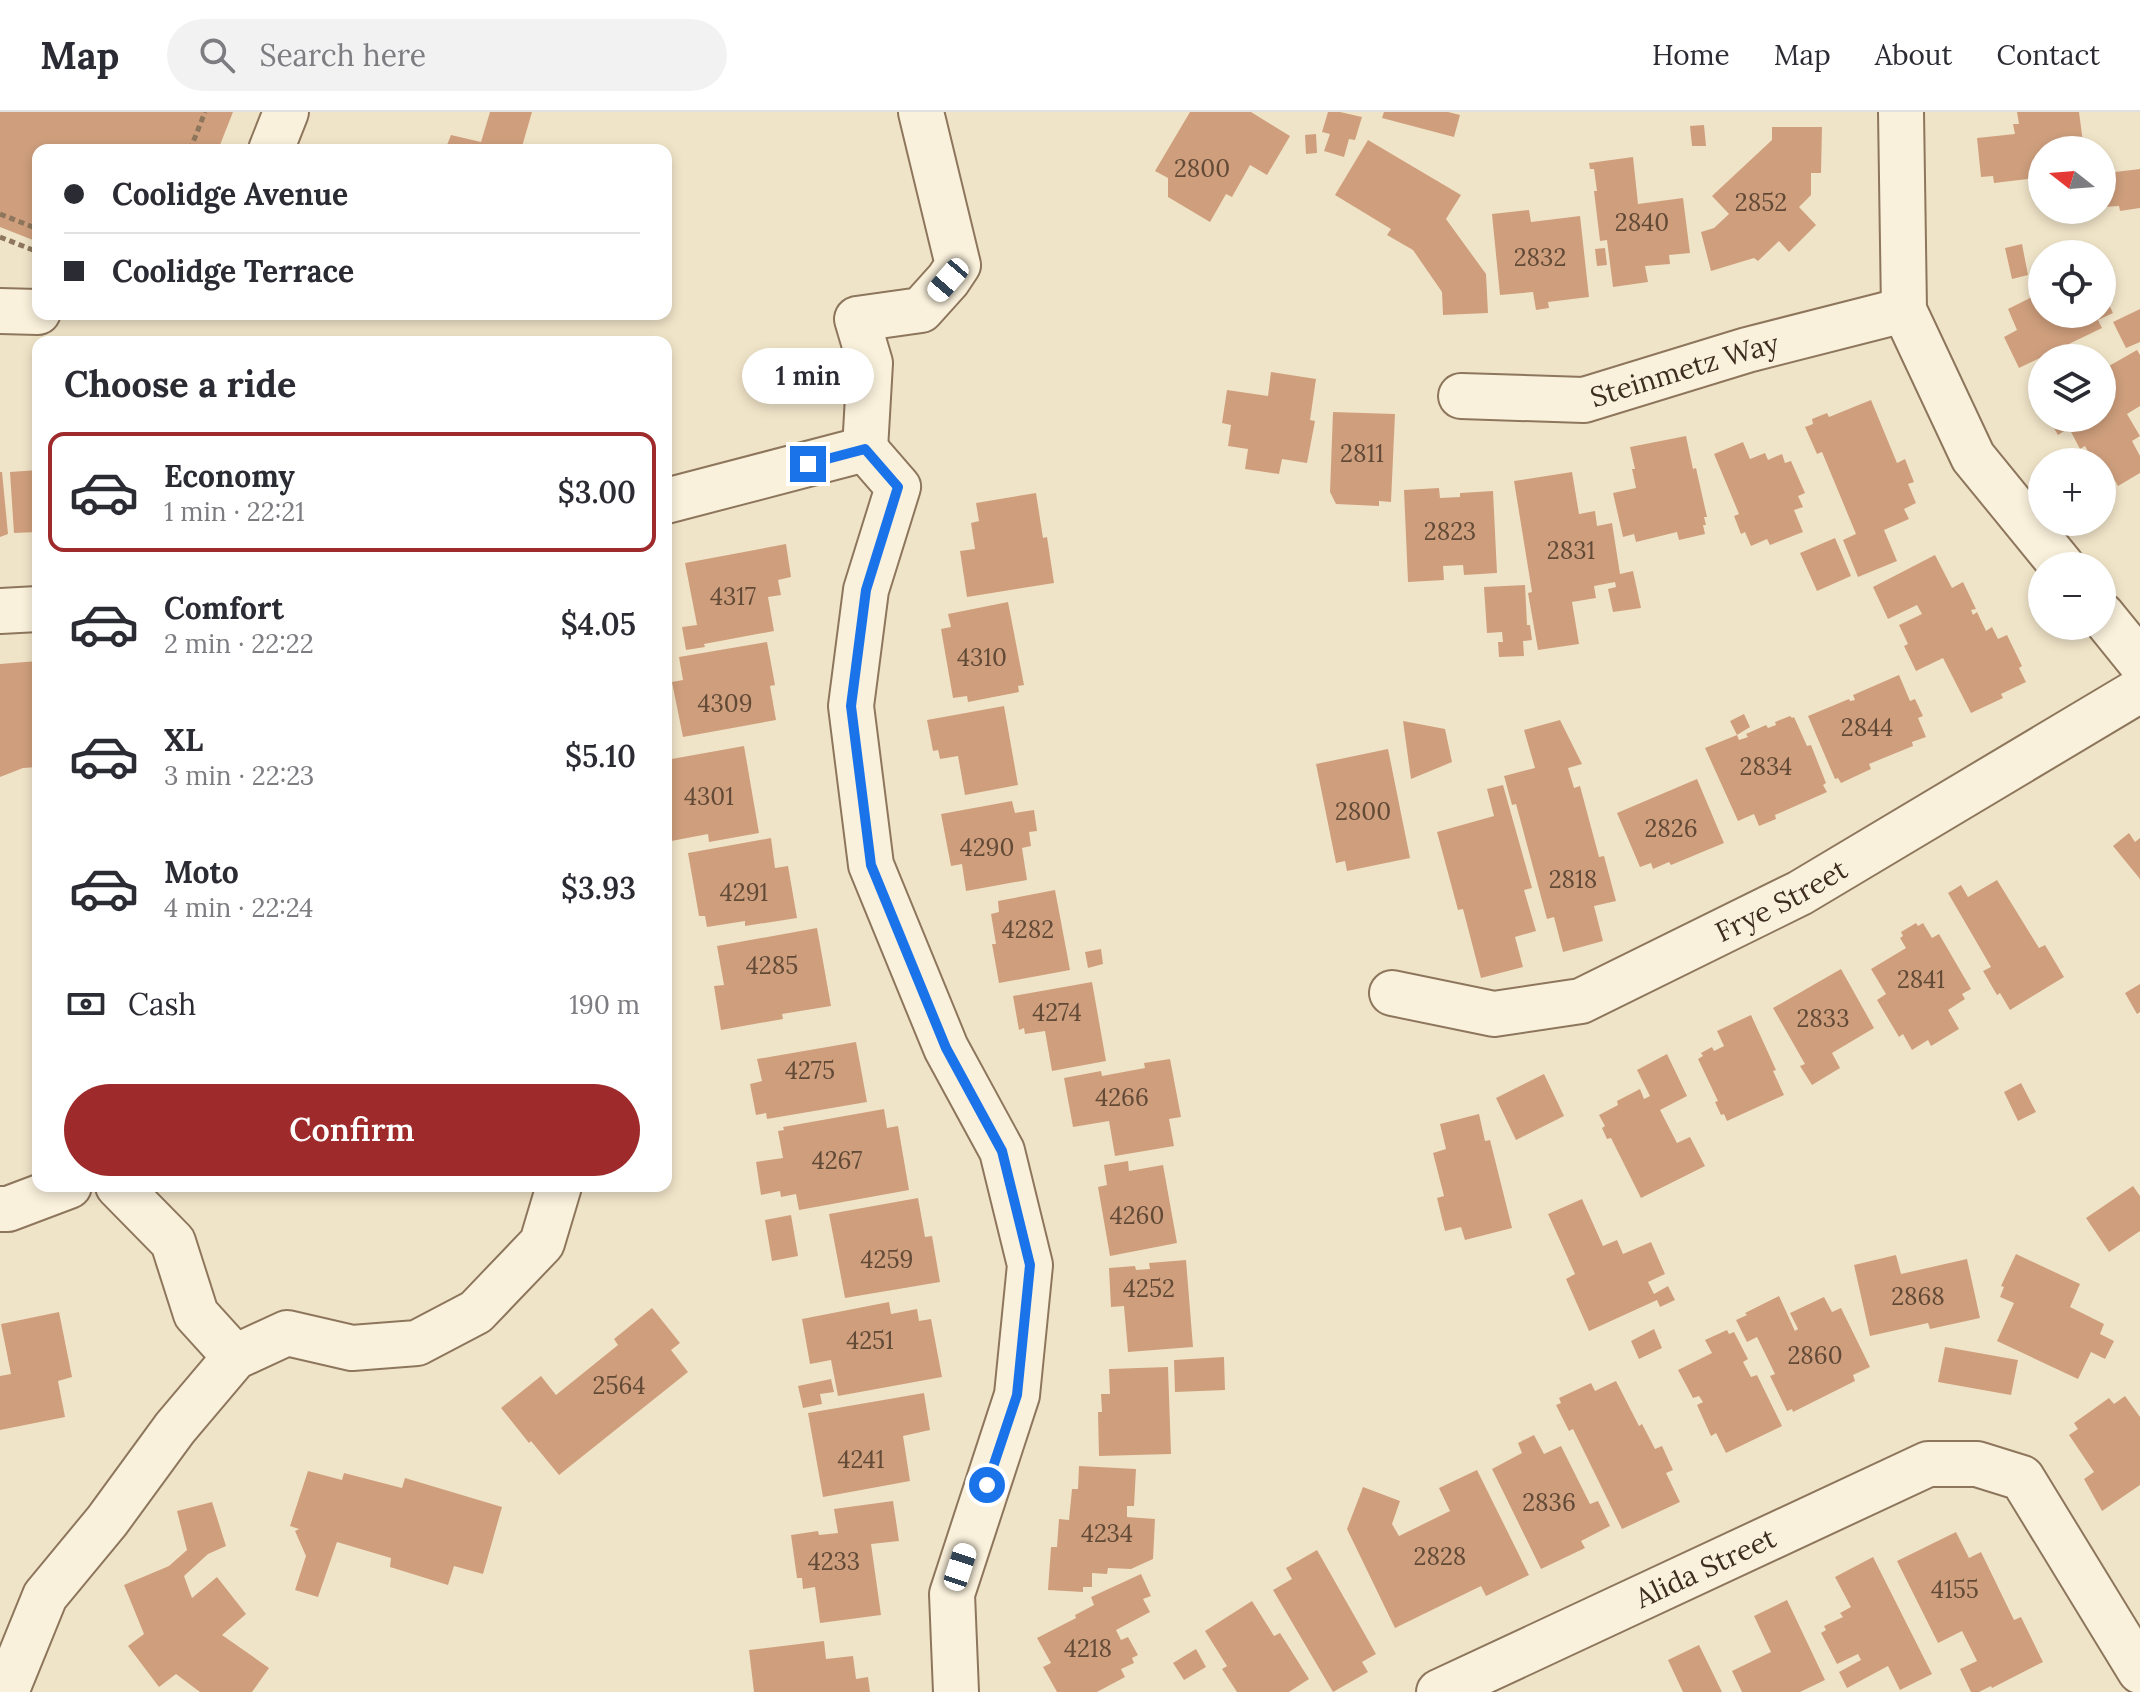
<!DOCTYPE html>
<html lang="en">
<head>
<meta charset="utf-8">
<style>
	body { margin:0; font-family:Lora,serif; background:#f2f2f3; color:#2b2b33; height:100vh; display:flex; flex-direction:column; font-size:30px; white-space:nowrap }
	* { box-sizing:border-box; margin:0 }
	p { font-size:26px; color:#7c7c81 }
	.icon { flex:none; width:44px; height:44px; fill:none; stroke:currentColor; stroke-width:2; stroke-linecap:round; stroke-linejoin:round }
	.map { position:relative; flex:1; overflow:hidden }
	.sheet { position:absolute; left:32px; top:224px; width:640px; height:856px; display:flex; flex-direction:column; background:#fff; border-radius:16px; box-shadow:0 4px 12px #0003 }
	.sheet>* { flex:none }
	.guide { position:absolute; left:32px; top:32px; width:640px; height:176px; border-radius:16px; box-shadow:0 4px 12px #0003; display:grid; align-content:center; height:176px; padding:0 32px; background:#fff }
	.needle { width:52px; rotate:287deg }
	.tools { position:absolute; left:2028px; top:24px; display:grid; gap:16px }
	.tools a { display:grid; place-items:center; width:88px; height:88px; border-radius:50%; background:#fff; box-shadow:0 4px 12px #0003; font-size:40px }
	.end { position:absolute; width:36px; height:36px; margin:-18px; border:10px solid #1a73e8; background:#fff; box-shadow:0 0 0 4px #fff }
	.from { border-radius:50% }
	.bubble { position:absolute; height:56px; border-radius:28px; background:#fff; box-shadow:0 4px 12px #0003; font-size:26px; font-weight:600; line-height:56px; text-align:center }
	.car { position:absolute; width:24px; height:48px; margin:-24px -12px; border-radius:10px; box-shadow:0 0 6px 2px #0007; background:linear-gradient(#fff 24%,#345 0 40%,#fff 0 76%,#345 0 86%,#fff 0) }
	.guide b { display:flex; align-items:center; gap:28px; height:76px; font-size:30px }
	.guide b+b { border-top:2px solid #e1e1e2 }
	.guide i { width:20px; height:20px; background:#2b2b33 }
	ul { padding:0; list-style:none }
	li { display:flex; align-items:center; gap:24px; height:120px; margin:0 16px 12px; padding:0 16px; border:4px solid transparent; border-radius:16px }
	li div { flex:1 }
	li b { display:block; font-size:30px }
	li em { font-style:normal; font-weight:600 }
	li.selected { border-color:#9e2a2b }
	li>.icon { width:72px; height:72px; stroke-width:1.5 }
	h2 { padding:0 32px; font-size:36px; line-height:96px }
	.pay { display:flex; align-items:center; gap:20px; height:88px; padding:0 32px; font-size:30px }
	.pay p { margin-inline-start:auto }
	.button { display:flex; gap:16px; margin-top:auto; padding:16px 32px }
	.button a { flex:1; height:92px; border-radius:48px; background:#9e2a2b; color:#fff; font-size:32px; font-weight:600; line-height:92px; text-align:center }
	header { display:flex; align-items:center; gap:48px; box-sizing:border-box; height:112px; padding:0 40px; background:#fff; border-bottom:2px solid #e1e1e2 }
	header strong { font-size:38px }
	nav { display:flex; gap:44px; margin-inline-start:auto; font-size:28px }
	.search { width:560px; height:72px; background:#f2f2f3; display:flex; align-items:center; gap:20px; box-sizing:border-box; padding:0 28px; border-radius:44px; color:#7c7c81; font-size:30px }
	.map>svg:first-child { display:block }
	.building { fill:#cf9f7d }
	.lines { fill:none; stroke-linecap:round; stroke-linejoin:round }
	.minor-casing { stroke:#8d765c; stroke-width:48 }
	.path { stroke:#8d765c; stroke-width:5; stroke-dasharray:6 4; stroke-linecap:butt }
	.minor { stroke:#faf1dc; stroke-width:44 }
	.route { stroke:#1a73e8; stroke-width:10 }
	.labels { text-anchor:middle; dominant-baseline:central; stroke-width:6; stroke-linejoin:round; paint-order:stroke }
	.number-label { font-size:24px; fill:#624a37 }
	.street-label { font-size:28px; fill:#3d2e20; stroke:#f7eed8 }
</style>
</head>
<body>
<header>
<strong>Map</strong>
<div class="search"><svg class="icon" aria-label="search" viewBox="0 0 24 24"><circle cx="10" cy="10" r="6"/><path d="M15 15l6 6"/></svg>Search here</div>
<nav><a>Home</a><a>Map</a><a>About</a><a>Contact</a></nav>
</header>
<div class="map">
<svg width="2140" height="1580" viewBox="0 0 2140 1580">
	<rect width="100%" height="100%" fill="#f0e4c8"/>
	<!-- building -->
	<path class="building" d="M0,0h233l-15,38h-180v92l-38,-15z
		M490,0h42l-11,38h-76l6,-15 30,7z
		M1190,0h61l39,24 -23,39 -17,-10 -18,32 -6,-3 -16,28 -42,-25v-19l-13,-7z
		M1328,0h12l22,5 -7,23 -6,-1 -5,18 -20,-6 6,-17 -8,-2z
		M1384,0h64l12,3 -6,22 -72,-19z
		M2017,0h62l5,38h-42v21l-8,1 2,6 -42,5 -1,-7 -12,1 -4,-39 38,-4 -2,-10h6z
		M1704,13l2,21h-14l-2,-20z
		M1772,15h50l-1,46h-10v22l-12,12 17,18 -27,27 -10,-11 -21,20 -4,-3 -43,13 -10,-39 13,-4 15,-14 -17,-18 60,-56z
		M1316,22l1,19 -11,1 -1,-19z
		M1368,28l93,55 -15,24 40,55 2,39 -45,2 -1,-23 -29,-42 -26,-15 4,-6 -56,-34z
		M1633,45l5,47 45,-6 7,55 -21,2 1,9 -25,2 3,16 -35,5 -6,-47 -7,1 -6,-50h3l-3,-22h-4l-1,-6z
		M2140,57v39l-20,3 -1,-5 -17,1v-30l13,-1v-4z
		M1529,98l2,12 49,-6 9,81 -41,5 1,6 -13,2 -3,-18 -33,3 -8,-81z
		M2022,132l6,31 -16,4 -7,-31z
		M1605,136l2,17 -10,1 -2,-17z
		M2102,178l11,23 -15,7 4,8 -83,40 -15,-31 13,-7 -9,-21 34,-17v22h60z
		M2140,197v33l-14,6 -13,-26z
		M2137,238l3,5v51l-13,8 13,22 -8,5 8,15v17l-22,13 -7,-13 -8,5 -1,-16h-8l-9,-16 -5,3 -11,-21 -11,7 -10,-17h54v-48z
		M1271,260l45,7 -6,41 5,1 -8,42 -25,-4 -3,15 -34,-5 3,-20 -20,-3 3,-21 -9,-2 5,-33 41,6z
		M1871,288l26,63 8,-4 9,23 -6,2 8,19 -12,6 5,10 -25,11 13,31 -39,16 -15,-37 13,-6 -34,-82 -5,2 -12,-27 8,-3 -1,-5 15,-6 2,4z
		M1333,300l62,2 -4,88 -12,-1v5l-43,-2 -6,-12z
		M1686,324l7,33 3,-1 11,49h-3l2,8h-3l2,9 -26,6 -2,-8 -41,10 -2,-8 -11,3 -10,-44 23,-5 -4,-19h3l-5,-22z
		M1743,330l7,17 15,-6 3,7 14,-6 3,9 6,-2 14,32 -7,3 5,11 -9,3 9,22 -33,13 -3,-6 -16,7 -6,-14 -4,2 -7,-18 5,-2 -25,-60z
		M38,358v62l-24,1 -4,-61z
		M0,360h2l6,62 -8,3z
		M1572,360l7,42 16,-3 2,15 15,-3 8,51 13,-3 8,37 -28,4 -5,-23 8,-2 -1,-5 -21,4 2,12 -24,4 7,42 -41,6 -10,-57 4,-1 -18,-111z
		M1439,376l1,10 20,-1v-4l33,-2 4,82 -33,2 -1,-10 -20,1 1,14 -36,2 -4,-92z
		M1036,381l7,45 4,-1 7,46 -87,14 -7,-46 15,-2 -4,-26 8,-2 -3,-18z
		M1835,426l16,38 -34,15 -17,-38z
		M786,432l5,33 -13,3 3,15 -13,2 6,34 -70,13 1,3 -19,3 -4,-23 15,-2 -12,-62z
		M1935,443l17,33 11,-6 13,27 -5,1 2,5 4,-3 9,19 6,-4 6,12 9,-4 15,31 -3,2 7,14 -25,12 2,4 -32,15 -28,-55 -27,13 -12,-25 4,-2 -9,-19 23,-11 -5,-9 -29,14 -15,-32z
		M1525,473l2,40h3l2,15 -9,1 1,15 -25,1 -1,-15h5l-1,-10 -15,1 -3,-46z
		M1008,490l16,83 -6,1 1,6 -51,10 -1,-6 -14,2 -12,-69 10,-2 -3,-13z
		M767,530l8,43 -5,1 6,34 -93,17 -11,-55 11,-2 -4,-23z
		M38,549v106l-15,1 -23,9v-113z
		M1899,563l11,26 5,-2 8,17 -5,2 8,19 -14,5 1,4 -44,18 2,5 -30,14 -3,-5 -3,1 -27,-63 41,-17 1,2 5,-1 -2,-5z
		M1004,594l14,79 -53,10 -7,-39 -18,3 -2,-9 -5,1 -6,-31z
		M1744,602l6,13 -13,8 -7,-14z
		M1790,604l2,2 2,-1 13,29 4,-1 15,38 -3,2 4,7 -52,23 1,4 -17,7 -5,-12 -16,7 -33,-73 32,-13 2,5 9,-3 -2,-3 20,-9 2,3 8,-3 -1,-3z
		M1560,608l22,44 -14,4 6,20 6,-2 19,71 5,-1 12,45 -22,5 9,35 -40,11 -9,-35 -7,2 -31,-115 -4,1 -8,-29 31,-8 -11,-38z
		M1403,609l42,8 7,33 -41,17z
		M744,634l15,87 -50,9 -1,-8 -42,8v-82z
		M1388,637l22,109 -63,13 -2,-10 -9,2 -20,-99z
		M1697,667l27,64 -53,22 -2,-3 -16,7 -2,-6 -11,4 -23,-54z
		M1503,673l29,103 -8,2 12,41 -21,6 8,30 -42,11 -18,-69 -5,1 -21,-78 57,-16 -7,-27z
		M1012,689l3,12 19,-3 3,21 -8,1 2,14 -9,2 5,32 -61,11 -4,-27 -11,2 -10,-52z
		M2129,721l6,9 5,-4v41l-27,-33z
		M771,726l4,30 13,-2 9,52 -52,8v-5l-38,6 -2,-11h-6l-11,-63z
		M1997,768l42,68 6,-3 19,32 -54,33 -10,-17 -3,2 -14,-24 8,-4 -43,-74 13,-8 7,12z
		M1055,778l15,80 -71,13 -7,-39h4l-5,-30 8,-2 -1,-11z
		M1916,811l2,3 5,-3 9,15 7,-4 32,55 -9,5 3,5 -17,11 11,19 -28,17 -3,-6 -16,10 -9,-16 -4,3 -22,-37 9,-6 -15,-25 35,-21 -6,-10 3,-2 -2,-4z
		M817,816l14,78 -49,8 1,5 -62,11 -7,-44 10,-1 -7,-39z
		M1101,837l2,15 -15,4 -3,-16z
		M1841,857l33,59 -42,25 8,15 -28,17 -12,-19 5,-2 -32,-56z
		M1092,870l14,79 -54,10 -7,-40 -20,3 -1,-6 -5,2 -6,-34z
		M2140,872v28l-3,2 -12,-21z
		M1751,903l25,55 -3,1 11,24 -57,26 -3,-7 -3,1 -6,-13 3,-1 -20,-42 5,-3 -2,-3 11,-6 2,4 10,-5 -7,-15z
		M856,930l11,60 -100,17 -1,-6 -10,2 -6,-31 12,-3 -5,-22z
		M1667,942l20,42 -27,14 17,33 13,-6 15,29 -64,32 -30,-60 -4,1 -5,-11 3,-2 -6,-11 19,-10 -1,-4 23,-12 4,10 6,-3 -13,-26z
		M1170,947l11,58 -12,2 5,27 -59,10 -6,-35 -36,6 -9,-49 37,-7 1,5 43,-8 -1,-5z
		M1544,962l20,42 -48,24 -20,-42z
		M2021,971l15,29 -18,9 -14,-29z
		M884,997l3,19 11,-2 11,64 -110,20 -3,-16 -15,3 -1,-6 -19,4 -5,-33 27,-4 -5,-27 6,-1 -1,-3z
		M1479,1002l6,27 5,-1 22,88 -47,12 -4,-13 -16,4 -8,-33 7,-2 -11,-43 13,-4 -6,-25z
		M1128,1049l1,10 34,-6 14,78 -67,13 -12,-69 9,-2 -3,-20z
		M2133,1074l7,10v35l-31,21 -23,-34z
		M918,1086l7,39 7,-1 8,46 -95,16 -16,-84z
		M1582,1087l21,47 14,-6 6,14 28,-12 14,32 -17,8 6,12 14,-8 7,14 -15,7 -3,-7 -68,31 -23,-52 9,-5 -27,-60z
		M791,1103l7,41 -26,5 -7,-41z
		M2016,1142l64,30 -10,23 34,17 -4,10 14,7 -9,18 -14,-7 -13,27 -81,-38 17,-38 -14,-6 4,-10 -3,-1z
		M1896,1143l5,19 66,-15 13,59 -50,11 -2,-6 -58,13 -16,-71z
		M1186,1148l7,87 -65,5 -4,-46 -13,1 -2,-39 26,-2 1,4 14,-1 -1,-6z
		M1779,1184l16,35 3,-2 -8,-16 34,-16 8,15 9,-4 29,59 -17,8 2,6 -62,31 -1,-3 -5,2 -17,-35 5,-2 -18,-37 -10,5 -11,-22 11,-5 -2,-2z
		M889,1190l2,12 26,-5 2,12 12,-2 11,58 -104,19 -7,-36 -21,4 -8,-45z
		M652,1196l28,35 -9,7 17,22 -129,103 -28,-34 -2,2 -28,-35 40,-32 15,19 62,-50 -4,-6z
		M59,1200l13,65 -14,4 7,36 -65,13v-54l11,-2 -10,-50z
		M1654,1217l8,19 -23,11 -8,-18z
		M1727,1218l2,4 5,-2 14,27 -5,3 8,15 6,-2 25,51 -56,27 -10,-20 -5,3 -14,-31 6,-3 -4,-6 -6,2 -15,-28 34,-17 -7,-13z
		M1945,1235l73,13 -7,35 -73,-13z
		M1224,1245l1,33 -50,2 -1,-32z
		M1168,1255l3,87 -72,2 -1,-44h4l-1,-18h9l-1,-25z
		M831,1267l3,13 -14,2 2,10 -19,4 -5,-22z
		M1616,1269l23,45 3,-2 13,25 7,-3 11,24 -7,3 14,29 -58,27 -49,-100 -4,2 -13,-26 5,-2 -2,-5 32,-15 4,8z
		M924,1281l6,37 -27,6 7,45 -87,16 -15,-84z
		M2125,1284l15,21v68l-38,26 -18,-32 10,-7 -25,-37 9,-6 -4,-6 35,-25 5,6z
		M1534,1323l10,19 17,-8 29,58 8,-3 12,25 -29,15 4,7 -44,21 -49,-100 30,-16 -4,-10z
		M1079,1354l57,3 -2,37h-7v11l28,2 -2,40 -22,10 -23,-1 -1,6 -15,-1v14h-9v5l-35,-2 3,-43h6l2,-28 10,1 3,-31h6z
		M1477,1358l52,105 -43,21 -5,-10 -86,42 -48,-99 16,-42 37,14 -8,23 7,12 51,-25 -11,-23z
		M308,1359l34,9 2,-7 58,15 3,-10 97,29 -19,67 -29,-8 -6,19 -58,-18 1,-9 -54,-16 -19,55 -23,-7 11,-34 -11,-25 4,-2 -9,-3z
		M893,1389l6,40 -28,3 10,71 -61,8 -5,-36 -12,2 -1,-11h-5l-6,-43 27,-4 1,4 19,-2 -4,-24z
		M212,1390l14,44 -18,8 -24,22 8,22 25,-21 29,37 -24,21 47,33 -17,24h-52l-24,-18 -17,13 -31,-41 16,-12 -20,-49 45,-19 18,-16 -10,-39z
		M1956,1420l13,26 12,-6 33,68 7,-3 22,45 -51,26 -1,-2 -12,6h-8l-11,-23 17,-8 -15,-30 -24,12 -41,-82z
		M1317,1438l59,104 -14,8 6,10 -35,20 -60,-102 19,-11 -6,-11z
		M1873,1445l59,117 -32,16 -12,-24 -41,22 -8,-16 22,-12 -3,-6 -21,10 -16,-31 5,-3 -2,-4 19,-9 -3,-4 11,-6 -16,-30z
		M1141,1462l10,22 -8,3 7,13 -34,18 5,10 7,-3 10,18 -6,3 2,5 -13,6 4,8 -28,15h-40l-14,-25 8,-4 -14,-25 39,-20 -1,-3 19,-10 -3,-8z
		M1787,1488l38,80 -25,12h-58l-10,-21 39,-19 -17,-36z
		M1252,1489l22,35 6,-3 29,46 -20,13h-52l-15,-23 5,-3 -22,-35z
		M824,1529l2,18 27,-3 3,23 12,-2 2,15h-116l-5,-42z
		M1699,1533l23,47h-39l-15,-32z
		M1196,1537l10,18 -22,13 -11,-17z"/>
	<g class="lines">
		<defs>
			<g id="minor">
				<path d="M1901,0l3,198 69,147 89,109"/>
				<path d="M271,38l15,-38"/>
				<path d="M0,199l38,1"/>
				<path id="s1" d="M1461,284l123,4 163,-50 157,-40"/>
				<path d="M865,337l33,38 -32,103 -15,116 20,159 75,183 56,103 28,114 -13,130 -65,199 4,98"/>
				<path d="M865,337l5,-86 -13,-44 64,-9 27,-30 10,-15 -37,-153"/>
				<path d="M666,389l199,-52"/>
				<path d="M0,499l38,-2"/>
				<path d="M2102,503l38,47"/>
				<path id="s2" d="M1392,881l102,21 87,-13 219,-108 340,-203"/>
				<path d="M118,1074l55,56 23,72 39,43"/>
				<path d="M0,1097h8l61,-23"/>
				<path d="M6,1580l39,-96 62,-75 68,-93 60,-71 52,-24 65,15 65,-5 59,-31 66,-69 17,-57"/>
				<path id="s3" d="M1439,1580l489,-228h49l45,14 118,193"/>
			</g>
		</defs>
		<!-- minor casing -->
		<use href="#minor" class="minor-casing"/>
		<!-- path -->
		<path class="path" d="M190,38l15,-38
			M0,102l38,15
			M0,125l38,15"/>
		<!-- minor -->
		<use href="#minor" class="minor"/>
	</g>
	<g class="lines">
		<!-- route -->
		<path class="route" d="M808,352l57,-15 33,38 -32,103 -15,116 20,159 75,183 56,103 28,114 -13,130 -30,90"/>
	</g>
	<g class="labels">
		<!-- number labels -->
		<g class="number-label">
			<text x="1202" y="56">2800</text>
			<text x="1761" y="90">2852</text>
			<text x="1642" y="110">2840</text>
			<text x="1540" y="145">2832</text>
			<text x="1362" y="341">2811</text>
			<text x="1450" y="419">2823</text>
			<text x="1571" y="438">2831</text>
			<text x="733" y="484">4317</text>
			<text x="982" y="545">4310</text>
			<text x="725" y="591">4309</text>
			<text x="1867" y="615">2844</text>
			<text x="1766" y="654">2834</text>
			<text x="709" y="684">4301</text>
			<text x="1363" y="699">2800</text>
			<text x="1671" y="716">2826</text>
			<text x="987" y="735">4290</text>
			<text x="1573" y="767">2818</text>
			<text x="744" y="780">4291</text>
			<text x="1028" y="817">4282</text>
			<text x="772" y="853">4285</text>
			<text x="1921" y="867">2841</text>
			<text x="1057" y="900">4274</text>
			<text x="1823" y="906">2833</text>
			<text x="810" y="958">4275</text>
			<text x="1122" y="985">4266</text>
			<text x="837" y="1048">4267</text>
			<text x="1137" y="1103">4260</text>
			<text x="887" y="1147">4259</text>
			<text x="1149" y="1176">4252</text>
			<text x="1918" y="1184">2868</text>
			<text x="870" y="1228">4251</text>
			<text x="1815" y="1243">2860</text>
			<text x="619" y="1273">2564</text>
			<text x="861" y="1347">4241</text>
			<text x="1549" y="1390">2836</text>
			<text x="1107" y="1421">4234</text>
			<text x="1440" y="1444">2828</text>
			<text x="834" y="1449">4233</text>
			<text x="1955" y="1477">4155</text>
			<text x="1088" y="1536">4218</text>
		</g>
		<!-- street labels -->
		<g class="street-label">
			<text stroke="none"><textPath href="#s1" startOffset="228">Steinmetz Way</textPath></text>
			<text stroke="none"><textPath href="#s2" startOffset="416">Frye Street</textPath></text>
			<text stroke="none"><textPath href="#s3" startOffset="294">Alida Street</textPath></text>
		</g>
	</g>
</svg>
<div class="tools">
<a><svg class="needle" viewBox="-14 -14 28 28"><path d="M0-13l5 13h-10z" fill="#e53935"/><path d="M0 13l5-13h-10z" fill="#7c7c81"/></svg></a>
<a><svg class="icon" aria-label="locate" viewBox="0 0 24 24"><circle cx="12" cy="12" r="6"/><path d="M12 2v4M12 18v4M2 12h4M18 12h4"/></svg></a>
<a><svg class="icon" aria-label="layers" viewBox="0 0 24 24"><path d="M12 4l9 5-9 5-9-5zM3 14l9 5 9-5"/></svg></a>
<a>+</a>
<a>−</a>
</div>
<i class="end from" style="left:987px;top:1373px"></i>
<i class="end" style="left:808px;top:352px"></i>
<div class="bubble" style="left:742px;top:236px;width:132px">1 min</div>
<i class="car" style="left:948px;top:168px;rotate:221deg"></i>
<i class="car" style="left:960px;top:1455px;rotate:18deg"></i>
<div class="guide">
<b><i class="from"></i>Coolidge Avenue</b>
<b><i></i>Coolidge Terrace</b>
</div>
<section class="sheet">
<h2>Choose a ride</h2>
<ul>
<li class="selected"><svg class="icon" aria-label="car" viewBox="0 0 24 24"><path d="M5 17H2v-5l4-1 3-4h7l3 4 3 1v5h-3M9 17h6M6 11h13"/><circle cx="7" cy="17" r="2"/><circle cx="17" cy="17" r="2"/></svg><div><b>Economy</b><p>1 min · 22:21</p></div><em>$3.00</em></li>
<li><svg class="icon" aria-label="car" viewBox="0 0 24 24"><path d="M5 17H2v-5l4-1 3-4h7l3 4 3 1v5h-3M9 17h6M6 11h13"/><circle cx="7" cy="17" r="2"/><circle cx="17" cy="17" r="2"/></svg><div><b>Comfort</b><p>2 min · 22:22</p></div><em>$4.05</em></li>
<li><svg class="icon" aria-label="car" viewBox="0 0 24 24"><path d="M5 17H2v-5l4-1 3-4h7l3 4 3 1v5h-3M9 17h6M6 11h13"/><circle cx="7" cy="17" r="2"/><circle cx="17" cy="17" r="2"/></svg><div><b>XL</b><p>3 min · 22:23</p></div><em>$5.10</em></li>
<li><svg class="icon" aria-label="car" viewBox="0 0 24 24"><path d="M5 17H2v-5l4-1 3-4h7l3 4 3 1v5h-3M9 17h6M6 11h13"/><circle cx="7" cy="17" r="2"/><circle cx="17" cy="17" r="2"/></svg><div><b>Moto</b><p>4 min · 22:24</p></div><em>$3.93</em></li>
</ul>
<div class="pay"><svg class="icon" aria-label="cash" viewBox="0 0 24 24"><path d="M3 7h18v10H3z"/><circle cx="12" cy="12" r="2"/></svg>Cash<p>190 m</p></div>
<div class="button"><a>Confirm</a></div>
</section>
</div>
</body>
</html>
